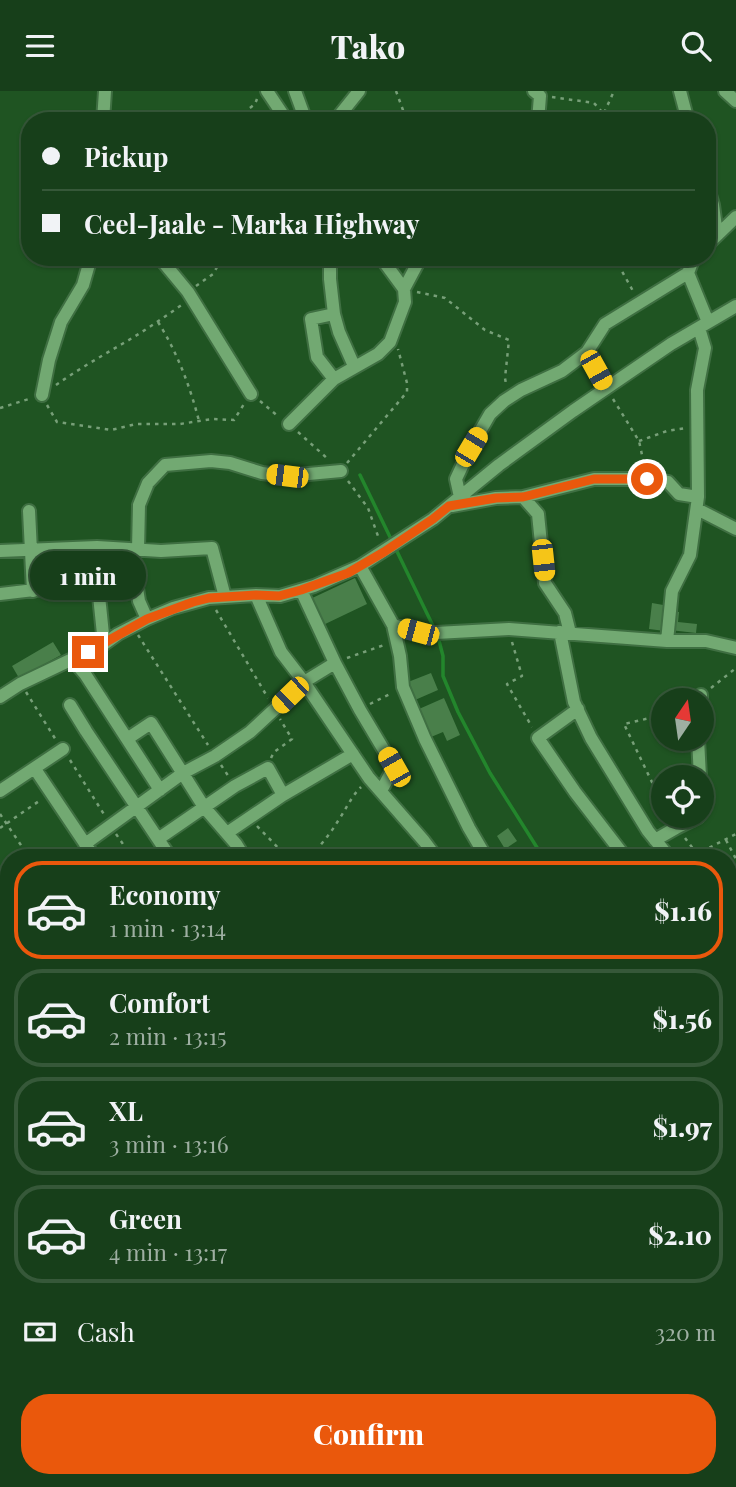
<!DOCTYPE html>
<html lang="en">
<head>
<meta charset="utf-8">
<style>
	body { margin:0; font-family:"Playfair Display",serif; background:#244a27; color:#f1f3f6; height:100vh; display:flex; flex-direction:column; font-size:26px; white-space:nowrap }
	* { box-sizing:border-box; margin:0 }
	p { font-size:23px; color:#9eafa2 }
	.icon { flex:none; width:38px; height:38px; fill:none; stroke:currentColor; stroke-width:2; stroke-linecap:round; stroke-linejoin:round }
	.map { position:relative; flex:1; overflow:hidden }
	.drawer { position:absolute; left:0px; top:758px; width:737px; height:639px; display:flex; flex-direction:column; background:#173f1a; border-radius:28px 28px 0 0; box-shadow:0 2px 5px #0004,0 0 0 2px #365839 }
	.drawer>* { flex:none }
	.guide { position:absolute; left:21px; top:21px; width:695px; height:154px; border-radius:28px; box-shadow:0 2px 5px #0004,0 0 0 2px #365839; display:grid; align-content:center; height:154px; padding:0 21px; background:#173f1a }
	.needle { width:46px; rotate:13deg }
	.buttons { position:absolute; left:651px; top:597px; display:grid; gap:14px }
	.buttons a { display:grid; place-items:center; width:63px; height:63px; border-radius:50%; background:#173f1a; box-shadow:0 2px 5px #0004,0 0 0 2px #365839; font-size:35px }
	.end { position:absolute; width:32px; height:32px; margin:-16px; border:9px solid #ea580c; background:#fff; box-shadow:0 0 0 4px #fff }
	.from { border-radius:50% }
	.bubble { position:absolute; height:49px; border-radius:24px; background:#173f1a; box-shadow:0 2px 5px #0004,0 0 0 2px #365839; font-size:23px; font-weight:800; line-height:49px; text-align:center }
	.car { position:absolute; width:21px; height:42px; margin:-21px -10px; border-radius:9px; box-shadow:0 0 5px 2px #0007; background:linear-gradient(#f5c518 24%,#345 0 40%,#f5c518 0 76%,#345 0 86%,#f5c518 0) }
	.guide b { display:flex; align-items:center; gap:24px; height:66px; font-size:26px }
	.guide b+b { border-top:2px solid #365839 }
	.guide i { width:18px; height:18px; background:#f1f3f6 }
	ul { padding:12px 0 0; list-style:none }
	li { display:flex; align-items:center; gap:21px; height:98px; margin:0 14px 10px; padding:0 7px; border:4px solid #365839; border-radius:28px }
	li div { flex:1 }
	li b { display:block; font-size:26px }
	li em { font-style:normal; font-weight:800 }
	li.selected { border-color:#ea580c }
	li>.icon { width:63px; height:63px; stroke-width:1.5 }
	.pay { display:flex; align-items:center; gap:18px; height:77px; padding:0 21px; font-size:26px }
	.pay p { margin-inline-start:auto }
	.primary-button { display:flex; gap:14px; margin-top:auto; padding:14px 21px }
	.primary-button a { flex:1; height:80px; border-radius:28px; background:#ea580c; color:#fff; font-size:28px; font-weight:800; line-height:80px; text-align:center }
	header { display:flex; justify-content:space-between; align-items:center; height:91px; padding:0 21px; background:#173f1a; font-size:32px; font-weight:800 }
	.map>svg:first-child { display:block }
	.water { fill:#23862c }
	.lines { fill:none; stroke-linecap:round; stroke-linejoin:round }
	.stream { stroke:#23862c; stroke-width:3.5 }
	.building { fill:#497f4a }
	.minor-casing { stroke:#3f6f42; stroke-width:16 }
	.path { stroke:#779f78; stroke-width:2.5; stroke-dasharray:3.5 5; stroke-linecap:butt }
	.minor { stroke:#72a972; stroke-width:12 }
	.route { stroke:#ea580c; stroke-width:9 }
</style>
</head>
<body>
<header><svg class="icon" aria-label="menu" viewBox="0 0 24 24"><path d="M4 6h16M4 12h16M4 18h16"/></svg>Tako<svg class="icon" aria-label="search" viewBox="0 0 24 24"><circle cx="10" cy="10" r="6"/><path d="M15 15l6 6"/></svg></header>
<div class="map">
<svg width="736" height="1396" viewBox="0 0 736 1396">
	<rect width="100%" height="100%" fill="#1f5422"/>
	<!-- water -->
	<path class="water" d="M728,1330h8v66h-535l21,-8h506z"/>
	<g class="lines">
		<!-- stream -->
		<path class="stream" d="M360,384l75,155
			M438,546l5,19v20l15,36 32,61 53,84
			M728,1018l8,17"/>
	</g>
	<!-- building -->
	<path class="building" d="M355,487l12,26 -46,22 -13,-26z
		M652,512l17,3 -4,25 -16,-2z
		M672,520l7,1 -1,10 19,2 -1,9 -26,-3z
		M53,551l8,13 -42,23 -7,-12z
		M431,582l7,17 -23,10 -7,-18z
		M444,607l16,37 -13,6 -4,-9 -12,5 -12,-28z
		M508,737l9,13 -12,8 -8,-13z
		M9,831v37l-9,-15v-17z
		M9,898v34l-4,2 -5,-7v-23z"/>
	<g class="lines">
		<defs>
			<path id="minor" d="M267,0l20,30
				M295,0l11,30
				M534,0l6,5 -2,25
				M680,0l8,30
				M725,0l11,10
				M103,30l2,-30
				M335,30l24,-30
				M707,69l2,3 -2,22 6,20 4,30
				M707,154l29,-28
				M159,166l29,35 63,102
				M377,166l5,2 22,30
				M694,166l-6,16 20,49
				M334,223l5,18 15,34
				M587,261l19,36
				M334,288l-17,-22 -6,-38 23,-5 -4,-35v-20l5,-2
				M42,304l7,-35 12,-38 22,-37 8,-28
				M289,333l45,-45 44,-25 12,-12 15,-40 -1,-13 17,-32
				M460,406l-4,-18 15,-32 19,-33 14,-13 17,-11 41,-19 25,-19 18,-28 83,-51
				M523,406l71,-18h53l21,3 11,12 19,3
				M452,415l44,-8 27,-1 15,17 7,69 20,30 5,20
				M697,418l39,20
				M29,420l4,80
				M97,456l1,39 6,58
				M131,459l8,51 8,18
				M138,459l1,-45 9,-22 17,-18 46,-4 19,2 32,10 25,3 54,-5
				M0,460l97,-4 64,4 51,-3 13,49
				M360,475l33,59 7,31 3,31 22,52 44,89 17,29
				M301,499l34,73 25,47 34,57 -13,24
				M0,503l76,-9 22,1
				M256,504l25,57 23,30 65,96 55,63 12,16
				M393,534l25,7 18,1 73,-4 158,12h39l30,7
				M560,541l14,70 17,36 57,93 21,26
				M667,550l5,-50 18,-36 8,-58 -1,-107 8,-42 -6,-20
				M73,569l12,14 75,116
				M0,606l20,-13 84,-40 14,-10 29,-15 26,-11 36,-10 47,-3 24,1 34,-10 46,-20 73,-47 66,-54 74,-54 98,-67 65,-38
				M701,609v-5
				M70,614l16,26 84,126
				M578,618l-40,29 37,54 50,65
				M127,648l24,-16 53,84 32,37 8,13
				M698,648l2,38
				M35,678l59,88
				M0,700l63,-42
				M227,742l56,-38 70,-41
				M158,748l77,-53 33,-18 15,27
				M655,749l21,-12 22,-11 1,-2
				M85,753l98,-71 32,-17 35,-24 54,-50 31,-19
				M728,867l8,12
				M0,888l9,4
				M0,935l9,14
				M0,978l9,-5
				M0,1030l9,-4
				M0,1040l9,12
				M728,1173l8,16
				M0,1187l9,-3
				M0,1243l9,-3
				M0,1305h9"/>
		</defs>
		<!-- minor casing -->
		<use href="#minor" class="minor-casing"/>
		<!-- path -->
		<path class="path" d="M396,0l11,30
			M552,6l42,6 16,18
			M198,30l44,-7
			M242,30v-7l13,-10 2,-5
			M605,30l-1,-8 10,-22
			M614,166l19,34
			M196,195l17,-12 10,-17
			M417,201l28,6 40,32 24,10 -4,38 1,6
			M158,231c19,30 32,64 41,99
			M56,294c21,-15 44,-28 66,-41 21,-12 41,-26 61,-40
			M613,308l26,42 6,28
			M260,310l19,16
			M47,314l10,17 54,8 25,-6h44l32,-5 22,1 10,-16
			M0,317l32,-10
			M298,341l31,28
			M639,350l28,-10 19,-3
			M347,372l60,-71v-9l-9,-34
			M348,390l20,27 11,31
			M216,519l52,88
			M138,544l70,110
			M512,551l10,34 -15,8 25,43
			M347,567l40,-14
			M711,597l25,-20
			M26,601l30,48
			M370,613l22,-11
			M663,624l-39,9 39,81
			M271,667l3,-6 18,-13 -12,-20
			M70,669l35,56
			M221,674l8,12
			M0,723l29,43
			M257,735l30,31
			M0,737l42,-29
			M116,743l16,23
			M685,747l12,16 39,-20
			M726,749l10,19
			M310,766c10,-11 20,-23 28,-36 8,-12 13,-24 23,-34
			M465,766l7,-4
			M0,800l9,14
			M0,832l9,-4"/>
		<!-- minor -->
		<use href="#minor" class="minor"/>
	</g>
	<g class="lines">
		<!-- route -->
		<path class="route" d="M88,561l59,-33 46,-17 16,-4 47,-3 23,1 22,-6 47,-17 36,-21 49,-33 16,-13 47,-8 27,-1 71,-18h53"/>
	</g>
</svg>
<div class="buttons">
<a><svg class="needle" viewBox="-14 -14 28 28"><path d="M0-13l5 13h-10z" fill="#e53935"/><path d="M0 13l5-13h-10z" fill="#9eafa2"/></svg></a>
<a><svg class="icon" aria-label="locate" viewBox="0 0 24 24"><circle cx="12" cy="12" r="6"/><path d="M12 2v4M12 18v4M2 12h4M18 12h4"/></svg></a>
</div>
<i class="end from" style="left:647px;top:388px"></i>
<i class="end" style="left:88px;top:561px"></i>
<div class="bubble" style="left:30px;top:460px;width:116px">1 min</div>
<i class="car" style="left:596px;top:279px;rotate:151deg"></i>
<i class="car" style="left:471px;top:356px;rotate:31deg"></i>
<i class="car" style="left:287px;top:385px;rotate:277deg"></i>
<i class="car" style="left:543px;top:469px;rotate:174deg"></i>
<i class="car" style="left:418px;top:541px;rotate:285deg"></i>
<i class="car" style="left:290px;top:604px;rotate:226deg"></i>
<i class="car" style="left:394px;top:676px;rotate:330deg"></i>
<div class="guide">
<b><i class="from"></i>Pickup</b>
<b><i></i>Ceel-Jaale - Marka Highway</b>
</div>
<section class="drawer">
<ul>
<li class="selected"><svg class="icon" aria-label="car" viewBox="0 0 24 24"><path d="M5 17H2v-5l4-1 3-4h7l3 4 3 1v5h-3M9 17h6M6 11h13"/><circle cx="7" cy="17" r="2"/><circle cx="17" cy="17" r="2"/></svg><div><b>Economy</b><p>1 min · 13:14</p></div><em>$1.16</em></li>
<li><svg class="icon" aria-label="car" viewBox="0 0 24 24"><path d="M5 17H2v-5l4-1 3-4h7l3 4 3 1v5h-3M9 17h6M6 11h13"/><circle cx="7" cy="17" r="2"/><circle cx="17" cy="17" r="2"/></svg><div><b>Comfort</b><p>2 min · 13:15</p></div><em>$1.56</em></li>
<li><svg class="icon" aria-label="car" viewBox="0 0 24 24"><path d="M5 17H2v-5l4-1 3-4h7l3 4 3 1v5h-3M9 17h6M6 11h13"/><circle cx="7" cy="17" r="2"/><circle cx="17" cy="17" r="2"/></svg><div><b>XL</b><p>3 min · 13:16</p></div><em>$1.97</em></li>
<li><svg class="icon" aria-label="car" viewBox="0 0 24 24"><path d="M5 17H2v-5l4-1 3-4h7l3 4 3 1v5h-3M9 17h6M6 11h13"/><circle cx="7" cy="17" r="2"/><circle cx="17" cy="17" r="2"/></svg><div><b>Green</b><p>4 min · 13:17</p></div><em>$2.10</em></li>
</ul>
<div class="pay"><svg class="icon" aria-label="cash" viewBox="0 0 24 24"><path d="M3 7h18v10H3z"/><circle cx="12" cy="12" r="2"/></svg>Cash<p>320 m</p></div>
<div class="primary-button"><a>Confirm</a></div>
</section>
</div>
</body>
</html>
